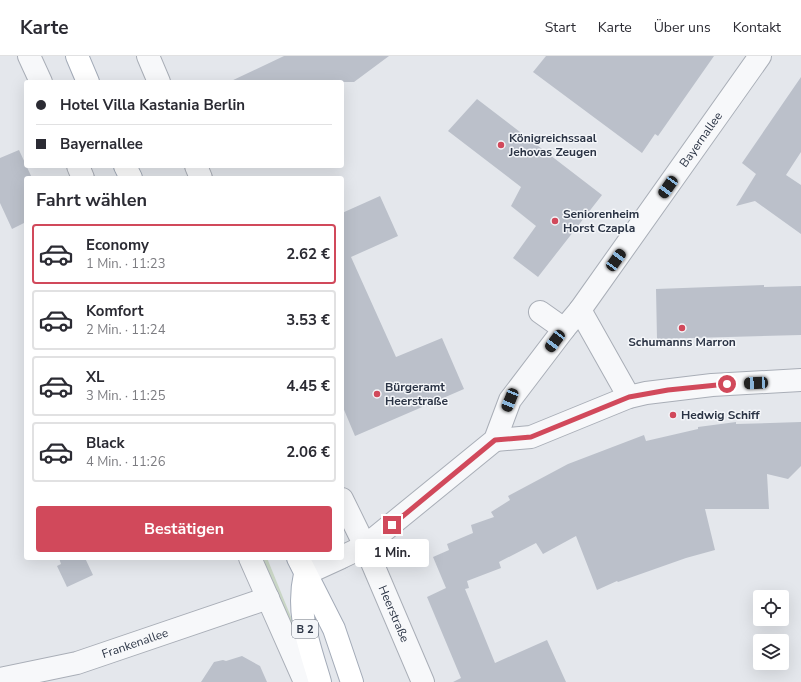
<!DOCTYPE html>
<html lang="de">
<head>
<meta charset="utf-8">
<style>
	body { margin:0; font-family:"Nunito Sans",sans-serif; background:#f7f7f7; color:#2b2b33; height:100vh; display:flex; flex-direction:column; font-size:15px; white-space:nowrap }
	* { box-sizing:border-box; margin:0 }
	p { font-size:13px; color:#7c7c81 }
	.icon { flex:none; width:22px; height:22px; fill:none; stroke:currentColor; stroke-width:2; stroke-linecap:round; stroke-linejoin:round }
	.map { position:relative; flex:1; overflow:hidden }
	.panel { position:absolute; left:24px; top:120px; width:320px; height:384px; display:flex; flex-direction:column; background:#fff; border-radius:4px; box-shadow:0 4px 16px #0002 }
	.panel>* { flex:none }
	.guide { position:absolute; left:24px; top:24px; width:320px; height:88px; border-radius:4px; box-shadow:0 4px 16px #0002; display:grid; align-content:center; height:88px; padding:0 12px; background:#fff }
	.fabs { position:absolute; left:753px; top:534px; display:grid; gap:8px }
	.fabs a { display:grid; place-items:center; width:36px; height:36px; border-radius:4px; background:#fff; box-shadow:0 4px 16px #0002; font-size:20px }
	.end { position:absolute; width:18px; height:18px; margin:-9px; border:5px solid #d1495b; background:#fff; box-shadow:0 0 0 2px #fff }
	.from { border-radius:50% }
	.bubble { position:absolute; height:28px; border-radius:4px; background:#fff; box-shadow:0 4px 16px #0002; font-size:13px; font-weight:700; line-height:28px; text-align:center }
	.car { position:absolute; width:12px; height:24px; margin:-12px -6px; border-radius:5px; box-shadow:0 0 3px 1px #0007; background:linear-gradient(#222 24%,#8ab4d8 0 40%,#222 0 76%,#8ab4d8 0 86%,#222 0) }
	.guide b { display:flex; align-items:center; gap:14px; height:38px; font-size:15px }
	.guide b+b { border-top:1px solid #e1e1e2 }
	.guide i { width:10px; height:10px; background:#2b2b33 }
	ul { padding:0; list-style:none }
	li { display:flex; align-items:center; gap:12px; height:60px; margin:0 8px 6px; padding:0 4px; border:2px solid #e1e1e2; border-radius:4px }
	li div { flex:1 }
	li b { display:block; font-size:15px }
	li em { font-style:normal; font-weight:700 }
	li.active { border-color:#d1495b }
	li>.icon { width:36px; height:36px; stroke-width:1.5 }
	h2 { padding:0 12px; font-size:18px; line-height:48px }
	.cta { display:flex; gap:8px; margin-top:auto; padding:8px 12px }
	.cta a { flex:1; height:46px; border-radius:4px; background:#d1495b; color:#fff; font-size:16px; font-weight:700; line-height:46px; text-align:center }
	header { display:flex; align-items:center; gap:24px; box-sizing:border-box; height:56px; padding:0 20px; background:#fff; border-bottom:1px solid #e1e1e2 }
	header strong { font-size:19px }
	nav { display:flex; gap:22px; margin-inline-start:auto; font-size:14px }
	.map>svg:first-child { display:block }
	.green { fill:#c9d6c5 }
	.building { fill:#bbc0ca }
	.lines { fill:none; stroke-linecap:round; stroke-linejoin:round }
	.minor-casing { stroke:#a9aeb7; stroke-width:24 }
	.major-casing { stroke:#a3abb8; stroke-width:24 }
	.minor { stroke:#f7f8fa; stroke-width:22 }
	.major { stroke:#fff; stroke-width:22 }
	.route { stroke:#d1495b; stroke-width:5 }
	.poi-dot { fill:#d1495b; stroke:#f4f6f9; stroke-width:1.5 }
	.labels { text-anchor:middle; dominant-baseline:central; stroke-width:3; stroke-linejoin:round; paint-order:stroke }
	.shield { fill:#f4f6f9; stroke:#676e7b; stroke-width:1 }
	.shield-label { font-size:11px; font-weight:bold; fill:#2b3445 }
	.poi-label { font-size:12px; font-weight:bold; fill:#2b3445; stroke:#f4f6f9; text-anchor:start }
	.street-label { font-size:12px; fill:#2b3445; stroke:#f4f6f9 }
</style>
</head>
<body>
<header>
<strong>Karte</strong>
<nav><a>Start</a><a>Karte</a><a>Über uns</a><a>Kontakt</a></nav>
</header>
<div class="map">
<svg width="801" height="626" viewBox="0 0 801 626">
	<rect width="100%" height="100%" fill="#e4e7ec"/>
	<!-- green -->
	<path class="green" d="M259,502h8l35,86 2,11z"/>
	<!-- building -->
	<path class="building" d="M284,0h105l-35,26h-125z
		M546,0h168l-56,80 -3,-2 -13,19 -109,-81z
		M801,21v75l-15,23 15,10v49l-46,-33 -19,5 20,-32 -14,-11z
		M477,43l125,96 -64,82 -25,-19 23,-32 -25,-20 10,-19 -73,-56z
		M19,94l13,28h-6v44l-14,7 -12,-26v-45z
		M380,140l18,40 -47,21 45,100 46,-19 22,51 -109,47 -13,-31v-192z
		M764,229v2l37,-1v49l-144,4 -1,-50z
		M736,366v2l65,-2v44l-13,13 -21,-5 2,35h-64l10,41 -29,8 -68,24 -1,-1 -20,9 -21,-54 -33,18 -7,-11 -37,19 2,6 -34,13 2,7 -4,1 30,74 52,-23 19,42h-113l8,-4 -34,-81 19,-9 -13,-31 16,-7 -2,-6 26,-11 -2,-8 23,-8 -3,-5 19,-12 -2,-4 60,-32 76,-29 2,6 52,-12v-2z
		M59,502h26l8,17 -26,12 -10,-21 4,-2z
		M242,600l18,10 7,16h-66l13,-20 9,-2 3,1z"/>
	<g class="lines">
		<defs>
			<g id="minor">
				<path d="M29,0l12,26"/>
				<path d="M148,0l11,26"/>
				<path d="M78,110l5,12"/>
				<path d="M196,110l5,12"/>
				<path d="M580,254l49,87"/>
				<path d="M540,256l24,17"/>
				<path d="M495,384l36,-3 98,-40 17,-4 66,-8 89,-5"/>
				<path id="s1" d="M342,443l23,47 58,136"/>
				<path id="s2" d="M342,501l23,-11 130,-106 15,-40 54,-71 16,-19 180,-254"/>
				<path d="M250,502l55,124"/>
				<path d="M305,518l35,-16"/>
				<path id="s3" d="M0,623l77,-16 191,-65"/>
			</g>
			<path id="major" d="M77,0l11,26
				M125,110l6,12
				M298,502l36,71 18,53
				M305,518c-9,40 4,70 15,108"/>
		</defs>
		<!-- minor casing -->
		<use href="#minor" class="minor-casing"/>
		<!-- major casing -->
		<use href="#major" class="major-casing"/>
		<!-- minor -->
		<use href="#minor" class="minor"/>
		<!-- major -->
		<use href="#major" class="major"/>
	</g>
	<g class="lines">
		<!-- route -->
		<path class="route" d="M392,469l103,-85 36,-3 98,-40 39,-7 59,-6"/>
	</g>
	<!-- markers -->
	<g class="poi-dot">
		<circle cx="501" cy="89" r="4"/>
		<circle cx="555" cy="165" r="4"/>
		<circle cx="682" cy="272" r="4"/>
		<circle cx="377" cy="338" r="4"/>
		<circle cx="673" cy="359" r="4"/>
	</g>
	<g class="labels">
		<!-- shield labels -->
		<rect class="shield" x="292" y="564" width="26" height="18" rx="3"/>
		<g class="shield-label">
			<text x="305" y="573">B 2</text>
		</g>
		<!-- poi labels -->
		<g class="poi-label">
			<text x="509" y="82">Königreichssaal<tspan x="509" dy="14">Jehovas Zeugen</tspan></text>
			<text x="563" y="158">Seniorenheim<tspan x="563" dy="14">Horst Czapla</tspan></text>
			<text x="682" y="286" text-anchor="middle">Schumanns Marron</text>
			<text x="385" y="331">Bürgeramt<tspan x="385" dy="14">Heerstraße</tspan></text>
			<text x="681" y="359">Hedwig Schiff</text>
		</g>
		<!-- street labels -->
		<g class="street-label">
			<text stroke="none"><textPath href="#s2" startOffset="559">Bayernallee</textPath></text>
			<text stroke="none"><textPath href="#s1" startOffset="126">Heerstraße</textPath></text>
			<text stroke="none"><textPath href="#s3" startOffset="140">Frankenallee</textPath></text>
		</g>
	</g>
</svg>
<div class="fabs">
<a><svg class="icon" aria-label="locate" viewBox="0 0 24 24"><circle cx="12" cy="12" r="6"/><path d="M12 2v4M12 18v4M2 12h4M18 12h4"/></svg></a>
<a><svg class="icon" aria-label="layers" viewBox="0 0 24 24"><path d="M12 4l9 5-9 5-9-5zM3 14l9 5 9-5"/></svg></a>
</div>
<i class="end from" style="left:727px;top:328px"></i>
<i class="end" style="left:392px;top:469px"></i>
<div class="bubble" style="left:355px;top:483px;width:74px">1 Min.</div>
<i class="car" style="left:668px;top:131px;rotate:215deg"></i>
<i class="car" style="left:616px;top:204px;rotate:36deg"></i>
<i class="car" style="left:555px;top:285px;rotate:217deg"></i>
<i class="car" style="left:756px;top:327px;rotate:267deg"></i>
<i class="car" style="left:510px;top:344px;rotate:202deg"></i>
<div class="guide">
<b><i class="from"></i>Hotel Villa Kastania Berlin</b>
<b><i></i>Bayernallee</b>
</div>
<section class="panel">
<h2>Fahrt wählen</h2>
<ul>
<li class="active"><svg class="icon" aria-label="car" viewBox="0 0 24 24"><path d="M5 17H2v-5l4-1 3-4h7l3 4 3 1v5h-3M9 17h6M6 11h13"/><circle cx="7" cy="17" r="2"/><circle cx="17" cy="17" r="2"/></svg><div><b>Economy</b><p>1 Min. · 11:23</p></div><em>2.62 €</em></li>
<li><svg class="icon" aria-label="car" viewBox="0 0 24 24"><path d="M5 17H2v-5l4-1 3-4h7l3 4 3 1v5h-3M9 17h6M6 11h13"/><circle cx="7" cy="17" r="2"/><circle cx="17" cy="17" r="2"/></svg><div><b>Komfort</b><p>2 Min. · 11:24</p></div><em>3.53 €</em></li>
<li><svg class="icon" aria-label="car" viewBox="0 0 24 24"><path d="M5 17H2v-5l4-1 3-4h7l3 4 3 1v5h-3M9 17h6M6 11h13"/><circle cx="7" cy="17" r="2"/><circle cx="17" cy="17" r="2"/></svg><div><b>XL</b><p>3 Min. · 11:25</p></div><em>4.45 €</em></li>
<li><svg class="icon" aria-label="car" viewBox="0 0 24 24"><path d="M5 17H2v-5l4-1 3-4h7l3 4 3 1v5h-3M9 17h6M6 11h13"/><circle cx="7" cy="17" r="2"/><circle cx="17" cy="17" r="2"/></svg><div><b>Black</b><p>4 Min. · 11:26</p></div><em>2.06 €</em></li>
</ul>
<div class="cta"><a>Bestätigen</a></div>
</section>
</div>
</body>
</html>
